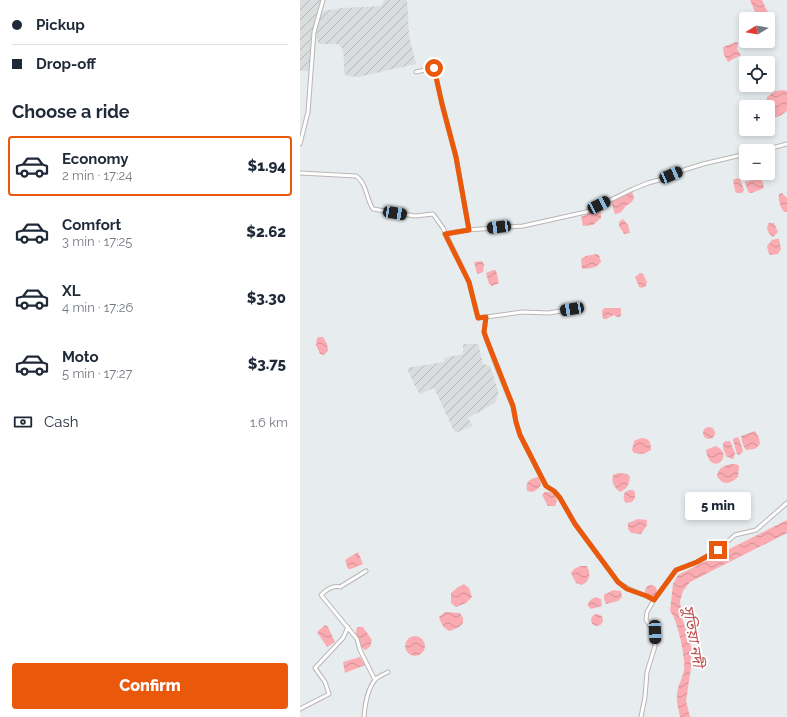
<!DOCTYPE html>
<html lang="en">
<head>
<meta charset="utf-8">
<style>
	body { margin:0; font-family:Raleway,"Noto Sans Bengali",sans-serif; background:#f2f2f3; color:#1f2937; height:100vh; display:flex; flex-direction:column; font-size:15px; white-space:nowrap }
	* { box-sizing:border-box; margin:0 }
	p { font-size:13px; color:#747a83 }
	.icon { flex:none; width:22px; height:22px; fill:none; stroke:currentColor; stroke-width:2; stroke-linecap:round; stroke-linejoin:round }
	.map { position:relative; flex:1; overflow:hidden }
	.drawer { display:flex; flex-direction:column; background:#fff; width:300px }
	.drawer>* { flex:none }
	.guide { display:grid; align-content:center; height:88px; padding:0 12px; background:#fff }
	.needle { width:26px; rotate:259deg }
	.fabs { position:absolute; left:439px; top:12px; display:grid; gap:8px }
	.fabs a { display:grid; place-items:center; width:36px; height:36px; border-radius:4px; background:#fff; box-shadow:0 2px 6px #0003; font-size:20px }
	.end { position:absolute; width:18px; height:18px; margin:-9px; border:5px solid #ea580c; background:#fff; box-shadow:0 0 0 2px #fff }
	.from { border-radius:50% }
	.bubble { position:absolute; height:28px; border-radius:4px; background:#fff; box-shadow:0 2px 6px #0003; font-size:13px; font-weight:800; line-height:28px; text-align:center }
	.car { position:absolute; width:12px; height:24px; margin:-12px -6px; border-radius:5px; box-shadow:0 0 3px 1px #0007; background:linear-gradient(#222 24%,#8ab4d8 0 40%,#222 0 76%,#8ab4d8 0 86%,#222 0) }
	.guide b { display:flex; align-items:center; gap:14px; height:38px; font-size:15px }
	.guide b+b { border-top:1px solid #e0e1e3 }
	.guide i { width:10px; height:10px; background:#1f2937 }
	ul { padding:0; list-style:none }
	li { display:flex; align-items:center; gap:12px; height:60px; margin:0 8px 6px; padding:0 4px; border:2px solid transparent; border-radius:4px }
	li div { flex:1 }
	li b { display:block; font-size:15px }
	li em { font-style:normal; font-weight:800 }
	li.current { border-color:#ea580c }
	li>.icon { width:36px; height:36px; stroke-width:1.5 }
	h2 { padding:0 12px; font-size:18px; line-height:48px }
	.pay { display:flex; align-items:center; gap:10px; height:44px; padding:0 12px; font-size:15px }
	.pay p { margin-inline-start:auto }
	.primary-button { display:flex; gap:8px; margin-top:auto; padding:8px 12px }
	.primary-button a { flex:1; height:46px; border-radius:4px; background:#ea580c; color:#fff; font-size:16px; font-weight:800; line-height:46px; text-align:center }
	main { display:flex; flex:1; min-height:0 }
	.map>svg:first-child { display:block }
	.industrial { fill:url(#industrial-furrows) }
	.water { fill:url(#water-waves) }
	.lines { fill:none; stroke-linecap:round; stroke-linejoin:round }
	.minor-casing { stroke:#bab5b4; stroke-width:5 }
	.minor { stroke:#fff; stroke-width:3 }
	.route { stroke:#ea580c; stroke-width:5 }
	.labels { text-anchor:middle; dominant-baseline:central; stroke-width:3.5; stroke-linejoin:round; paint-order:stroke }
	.water-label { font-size:15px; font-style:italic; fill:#be4e4e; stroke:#fff }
</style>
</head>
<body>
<main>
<section class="drawer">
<div class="guide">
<b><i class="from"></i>Pickup</b>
<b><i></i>Drop-off</b>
</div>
<h2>Choose a ride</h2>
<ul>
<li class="current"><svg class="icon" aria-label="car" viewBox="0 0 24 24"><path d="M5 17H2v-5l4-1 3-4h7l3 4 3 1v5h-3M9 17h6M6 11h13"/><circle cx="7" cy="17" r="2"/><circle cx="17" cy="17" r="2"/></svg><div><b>Economy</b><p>2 min · 17:24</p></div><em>$1.94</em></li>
<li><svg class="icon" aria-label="car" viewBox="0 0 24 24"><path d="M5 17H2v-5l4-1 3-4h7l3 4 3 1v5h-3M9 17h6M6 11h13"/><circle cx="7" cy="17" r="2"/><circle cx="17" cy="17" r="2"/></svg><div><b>Comfort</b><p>3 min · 17:25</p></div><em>$2.62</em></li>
<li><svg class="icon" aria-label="car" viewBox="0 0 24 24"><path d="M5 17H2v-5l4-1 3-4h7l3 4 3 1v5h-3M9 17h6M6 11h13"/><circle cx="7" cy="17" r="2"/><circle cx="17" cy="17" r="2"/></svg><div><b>XL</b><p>4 min · 17:26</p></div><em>$3.30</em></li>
<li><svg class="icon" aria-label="car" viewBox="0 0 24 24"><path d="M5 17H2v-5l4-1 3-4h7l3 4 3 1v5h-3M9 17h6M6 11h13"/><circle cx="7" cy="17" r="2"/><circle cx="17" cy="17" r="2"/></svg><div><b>Moto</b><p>5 min · 17:27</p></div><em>$3.75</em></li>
</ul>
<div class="pay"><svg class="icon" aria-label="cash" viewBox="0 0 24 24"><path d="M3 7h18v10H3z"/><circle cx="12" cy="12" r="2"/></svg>Cash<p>1.6 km</p></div>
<div class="primary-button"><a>Confirm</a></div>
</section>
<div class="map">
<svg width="487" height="717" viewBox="0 0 487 717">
	<defs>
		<pattern id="industrial-furrows" width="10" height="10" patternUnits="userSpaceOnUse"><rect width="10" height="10" fill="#d9ddde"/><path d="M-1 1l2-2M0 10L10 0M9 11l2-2" fill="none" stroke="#b4b6b7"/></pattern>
		<pattern id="water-waves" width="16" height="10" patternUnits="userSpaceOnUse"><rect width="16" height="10" fill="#faacb2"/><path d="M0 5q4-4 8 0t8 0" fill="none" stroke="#ce8f94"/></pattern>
	</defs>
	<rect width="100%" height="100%" fill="#e7edef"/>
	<!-- industrial -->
	<path class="industrial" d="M0,0h21l-9,34 -3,37h-9z
		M84,0h23l2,35 7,29 -58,13 -11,-1 -3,-3v-13l-1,-10 -5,-6h-19l-3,-7 4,-22 3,-4 19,-3 39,-2z
		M163,344h15l5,20 7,2 8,25v4l-3,8 -27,15 5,8 -18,7 -21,-45 -14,6 -6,-10 -7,-16 37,-6v-4l19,-4z"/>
	<!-- water -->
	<path class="water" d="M450,0h12l6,13 -11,6h-4l-2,-3 4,-4z
		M436,42l2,1 -1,6 4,6 -13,7 -4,-7 -1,-8z
		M483,90l4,1v20l-7,5 -10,2 -2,-2v-9h-3l2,-10 8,-6z
		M437,178l3,1 4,11 -2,3h-5l-2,-2 -2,-11z
		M460,178l3,5 1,5 -12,5h-3l-3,-7 -1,-4z
		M332,191l2,7c-2,5 -4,5 -8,8 -4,4 -4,8 -11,8l-3,-9 1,-6z
		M482,193l5,5v14h-3c-4,-6 -6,-11 -5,-18z
		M295,210l5,1 1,3v4l-8,7 -10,1 -2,-9z
		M323,219l5,6 2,8 -6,1 -5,-8v-4z
		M469,223h5l4,9 -5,5c-5,-4 -8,-8 -4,-14z
		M476,239h3l2,10 -3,5 -8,1 -2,-4 -1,-5 5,-6z
		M296,254l3,1 2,7 -4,4 -5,2 -10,1 -1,-10 5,-3z
		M182,261l2,3 -1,8 -6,2 -3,-12z
		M193,270h3l3,13 -7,3 -3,-2 -3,-11z
		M340,273l3,1 4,8 -1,4 -4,2 -3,-1 -4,-10z
		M304,308h16l1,1v5l-1,3h-3l-3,-2 -8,4h-3l-1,-8z
		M19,337h4l4,7 1,7 -4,4 -4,-1 -4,-9 1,-7z
		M403 433a6 6 0 1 1 12 0a6 6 0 1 1-12 0Z
		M455,431l4,7 1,6 -5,5 -9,1 -3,-5 -2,-9z
		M438,437l2,4 3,10 -3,4 -3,-1 -4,-14 1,-2z
		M341,438c8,0 10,4 10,12l-7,4 -10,-1 -2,-3 2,-9z
		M426,441h4l5,12 -1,5 -2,1 -6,-3 -3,-8v-5z
		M416,446c20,10 -6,32 -10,4z
		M432,464h4l3,2 -1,11c-8,7 -15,9 -21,-1 1,-8 7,-11 15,-12z
		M318,473l9,1 3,3c-1,8 -3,12 -10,15 -6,-5 -9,-10 -7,-17z
		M239,477l2,7 -2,4 -6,4 -6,-1c-2,-9 3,-13 12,-14z
		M329,490h4l2,2v6l-3,4 -6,1c-3,-3 -3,-7 -1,-11z
		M245,492h5l4,3 3,6 -2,5h-7l-6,-11z
		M338,519l9,1v5l-6,9 -10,-1 -3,-4v-6z
		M487,520v13l-97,49 -7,9 -3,10 2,17 9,28v22l-5,33 4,16h-10c-1,-7 -4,-15 -3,-22 0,-8 5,-16 7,-24 2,-11 -6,-51 -14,-60l3,-27 5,-9z
		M58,552l5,12 -12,5h-3l-3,-9z
		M280,566h7c4,8 3,15 -5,19l-6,-2 -5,-10 3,-4z
		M164,584l5,4 3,9 -6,6 -10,4 -5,-4v-10l7,-6z
		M345 591a6 6 0 1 1 12 0a6 6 0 1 1-12 0Z
		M313,590l8,1 1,6 -4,4 -12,3 -2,-5v-4z
		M296,597l5,2 1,7 -11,3 -3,-3c0,-5 3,-7 8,-9z
		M145,612l15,1 3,5v5l-4,4 -9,4c-7,-2 -9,-8 -11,-14z
		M291 620a6 6 0 1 1 12 0a6 6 0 1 1-12 0Z
		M25,625l3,2 7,15 -8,5 -10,-15z
		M57,627h6l9,13c-1,5 -2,8 -7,10 -6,-4 -11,-16 -8,-23z
		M105 646a10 10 0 1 1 20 0a10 10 0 1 1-20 0Z
		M60,657l5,8 -20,8 -2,-11z"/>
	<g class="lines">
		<defs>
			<path id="minor" d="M116,72l18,-4 8,36 14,53 13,73
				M0,144l8,-32 6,-80 9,-32
				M460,151l27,-7
				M0,173l56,3c11,7 10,23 17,33l42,7 18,-2 10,14 26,54 9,36 8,-1
				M145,234l22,-4 56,-4 63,-14 47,-23 15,-6 11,-3 25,-10 19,-6 43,-10
				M272,309l-23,4 -27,-1 -36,5 -2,15 12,33 17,42 3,15 4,13 26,51 8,5 6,7 15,26 43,58c13,10 23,11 36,18
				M66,571l-26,16c-8,-2 -14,3 -19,8l36,44 3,11 15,30
				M0,709l29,-15 -4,-12 -10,-14 28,-30 5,-11
				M64,717c1,-12 3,-30 13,-39 3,-2 7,-4 11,-6
				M341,717l4,-20 2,-25 8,-26v-14l-9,-12 1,-8 7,-12 22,-30 21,-8 21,-12 17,-15 21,-5 31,-27"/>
		</defs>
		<!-- minor casing -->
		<use href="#minor" class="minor-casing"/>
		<!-- minor -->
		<use href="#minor" class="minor"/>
	</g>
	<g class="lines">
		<!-- route -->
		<path class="route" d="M134,68l8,36 14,53 13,73 -24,4 24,48 9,36 8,-1 -2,15 2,6 27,68 3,16 4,13 26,51 8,5 6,7 15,26 43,58 9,7 20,7 7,4 22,-30 21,-8 21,-12"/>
	</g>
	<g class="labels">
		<!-- water labels -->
		<g class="water-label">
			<text transform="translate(393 636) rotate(80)">সুতিয়া নদী</text>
		</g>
	</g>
</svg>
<div class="fabs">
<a><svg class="needle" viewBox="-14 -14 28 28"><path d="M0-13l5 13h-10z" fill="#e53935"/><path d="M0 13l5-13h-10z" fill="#747a83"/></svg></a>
<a><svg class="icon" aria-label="locate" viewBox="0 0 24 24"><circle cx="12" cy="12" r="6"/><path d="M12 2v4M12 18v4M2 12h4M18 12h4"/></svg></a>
<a>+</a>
<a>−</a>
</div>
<i class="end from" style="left:134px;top:68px"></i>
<i class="end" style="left:418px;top:550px"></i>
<div class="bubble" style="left:385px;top:492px;width:66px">5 min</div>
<i class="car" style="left:371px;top:175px;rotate:67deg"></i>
<i class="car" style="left:299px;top:205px;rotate:63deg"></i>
<i class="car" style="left:95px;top:213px;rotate:99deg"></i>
<i class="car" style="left:199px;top:227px;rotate:263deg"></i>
<i class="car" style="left:272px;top:309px;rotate:261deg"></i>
<i class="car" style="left:355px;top:632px;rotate:178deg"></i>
</div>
</main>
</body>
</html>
